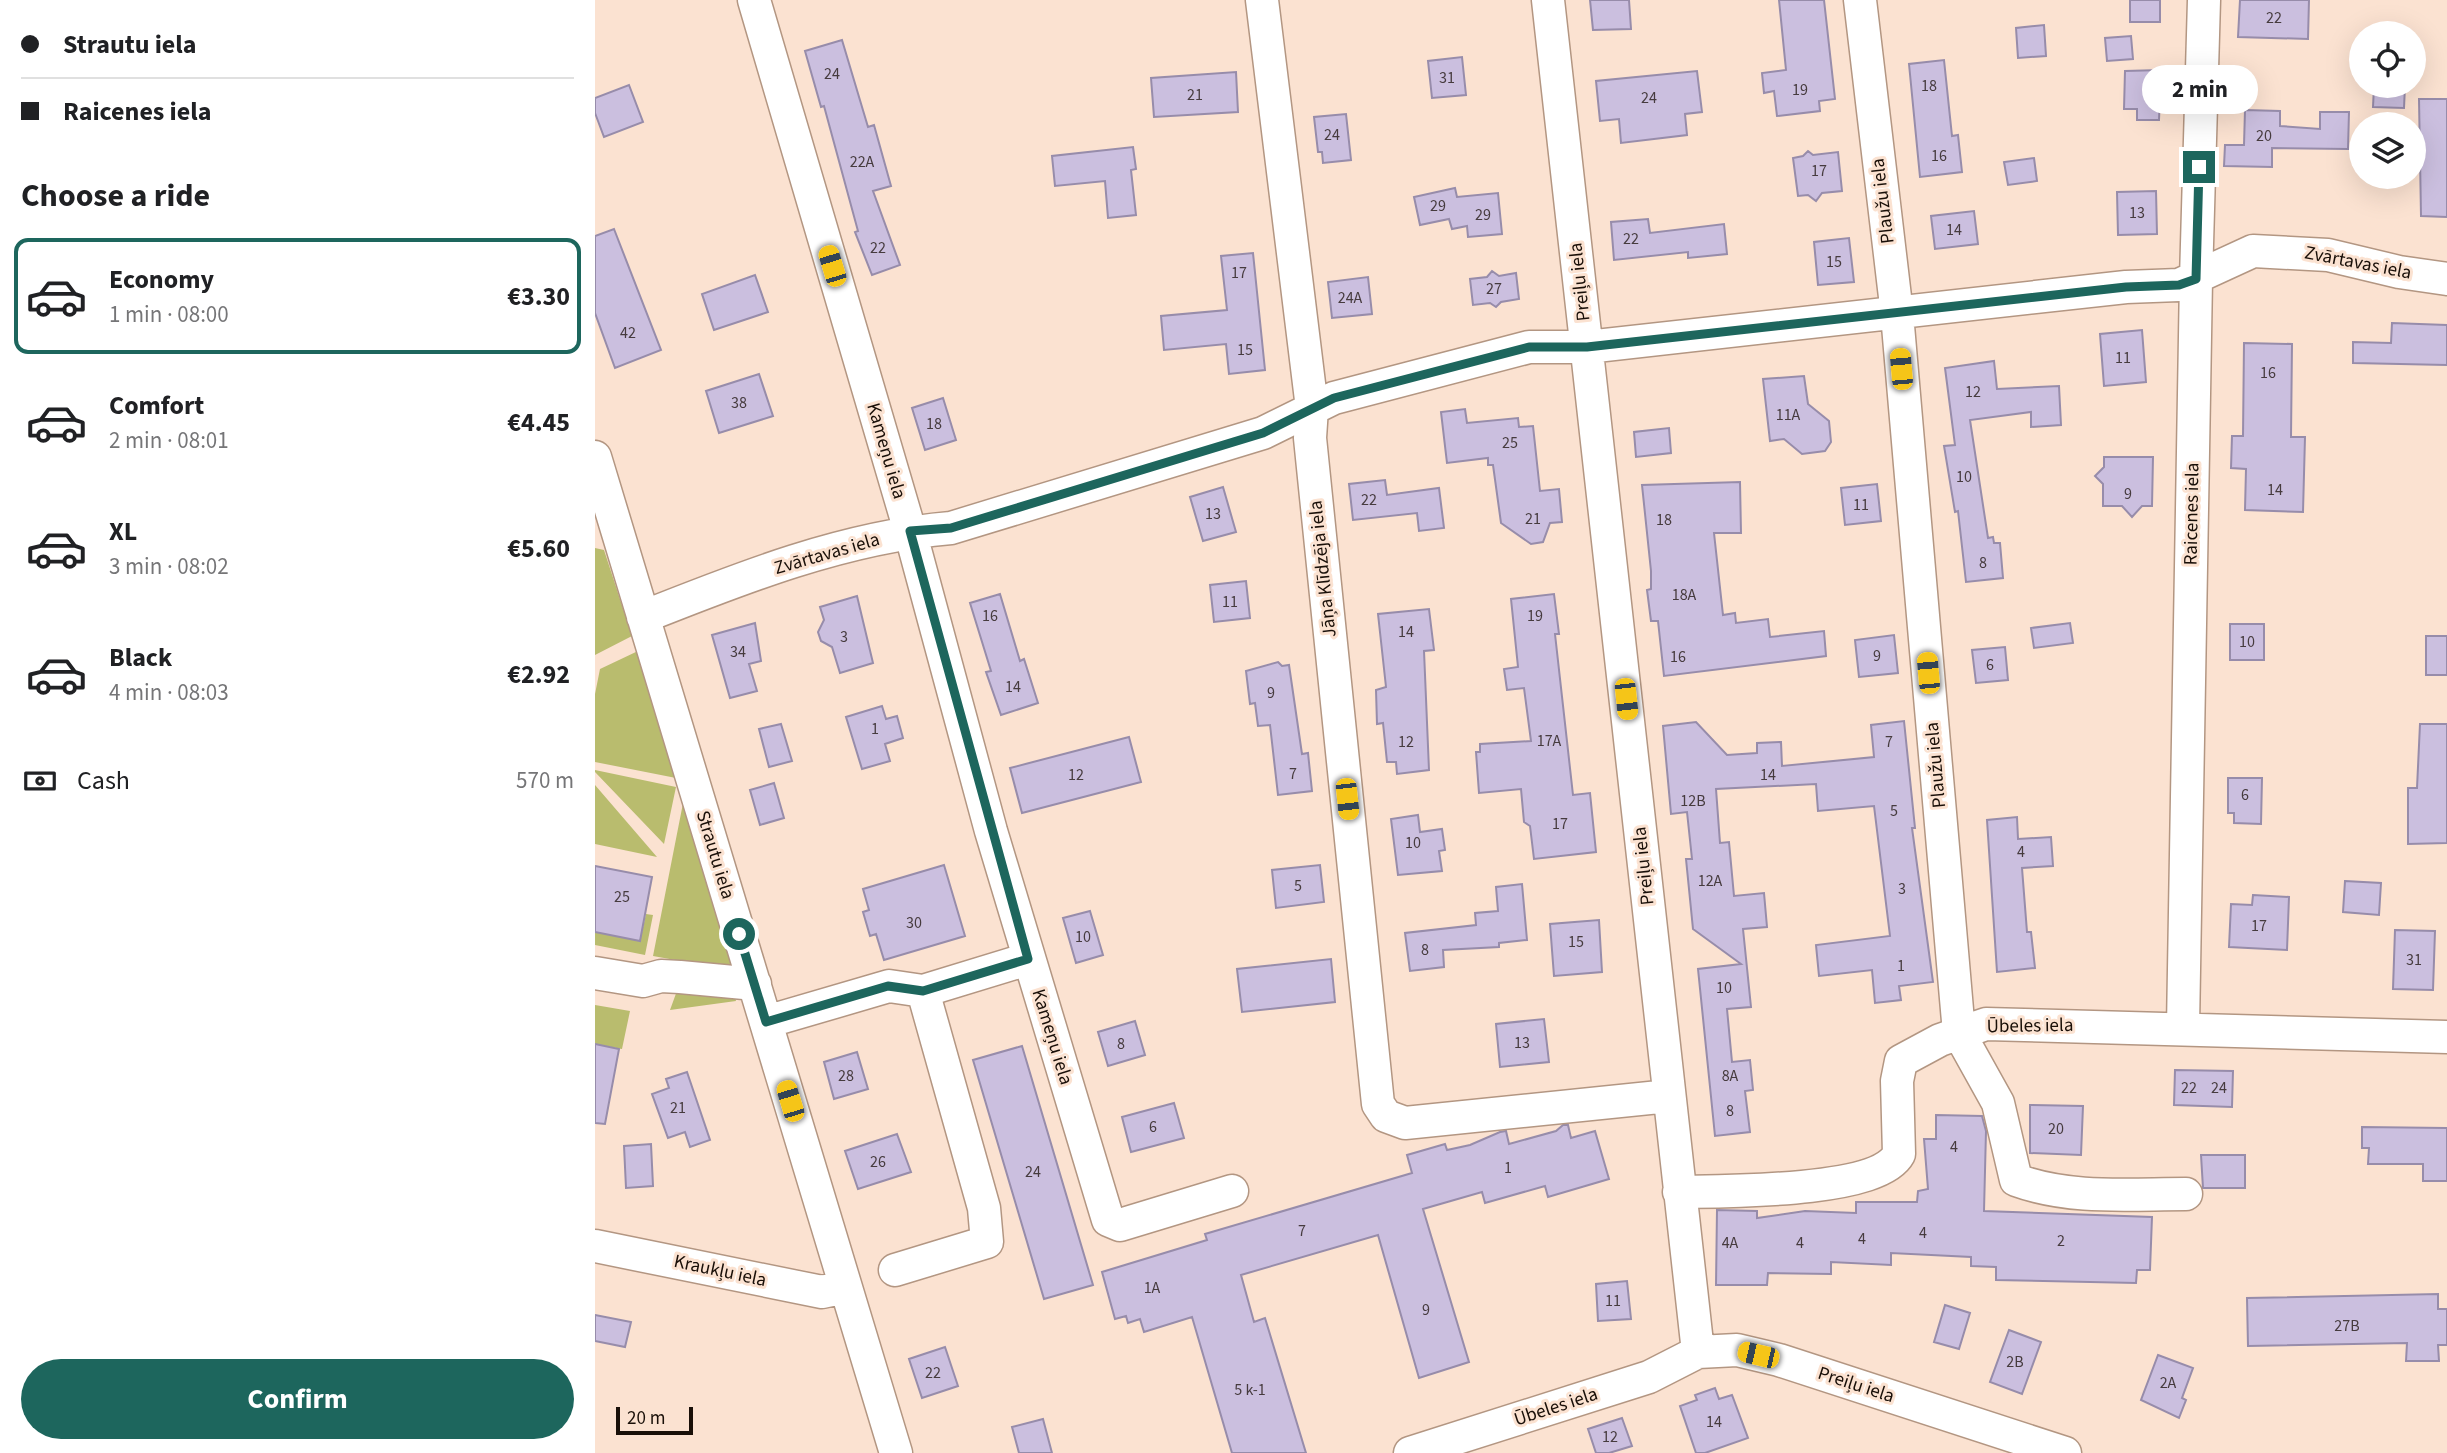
<!DOCTYPE html>
<html lang="en">
<head>
<meta charset="utf-8">
<style>
	body { margin:0; font-family:"Source Sans 3",sans-serif; background:#f2f2f2; color:#202124; height:100vh; display:flex; flex-direction:column; font-size:26px; white-space:nowrap }
	* { box-sizing:border-box; margin:0 }
	p { font-size:23px; color:#757577 }
	.icon { flex:none; width:38px; height:38px; fill:none; stroke:currentColor; stroke-width:2; stroke-linecap:round; stroke-linejoin:round }
	.map { position:relative; flex:1; overflow:hidden }
	.sheet { display:flex; flex-direction:column; background:#fff; width:595px }
	.sheet>* { flex:none }
	.banner { display:grid; align-content:center; height:154px; padding:0 21px; background:#fff }
	.tools { position:absolute; left:1754px; top:21px; display:grid; gap:14px }
	.tools a { display:grid; place-items:center; width:77px; height:77px; border-radius:50%; background:#fff; box-shadow:0 7px 28px #0002; font-size:35px }
	.scale { position:absolute; left:21px; bottom:18px; width:77px; box-sizing:border-box; padding-left:7px; border:4px solid #190f08; border-top:0; font-size:19px; line-height:24px; white-space:nowrap; color:#190f08; -webkit-text-stroke:5px #fbe2d1; paint-order:stroke }
	.end { position:absolute; width:32px; height:32px; margin:-16px; border:9px solid #1d665d; background:#fff; box-shadow:0 0 0 4px #fff }
	.from { border-radius:50% }
	.bubble { position:absolute; height:49px; border-radius:24px; background:#fff; box-shadow:0 7px 28px #0002; font-size:23px; font-weight:700; line-height:49px; text-align:center }
	.car { position:absolute; width:21px; height:42px; margin:-21px -10px; border-radius:9px; box-shadow:0 0 5px 2px #0007; background:linear-gradient(#f5c518 24%,#345 0 40%,#f5c518 0 76%,#345 0 86%,#f5c518 0) }
	.banner b { display:flex; align-items:center; gap:24px; height:66px; font-size:26px }
	.banner b+b { border-top:2px solid #e0e0e0 }
	.banner i { width:18px; height:18px; background:#202124 }
	ul { padding:0; list-style:none }
	li { display:flex; align-items:center; gap:21px; height:116px; margin:0 14px 10px; padding:0 7px; border:4px solid transparent; border-radius:14px }
	li div { flex:1 }
	li b { display:block; font-size:26px }
	li em { font-style:normal; font-weight:700 }
	li.current { border-color:#1d665d }
	li>.icon { width:63px; height:63px; stroke-width:1.5 }
	h2 { padding:0 21px; font-size:32px; line-height:84px }
	.pay { display:flex; align-items:center; gap:18px; height:77px; padding:0 21px; font-size:26px }
	.pay p { margin-inline-start:auto }
	.button { display:flex; gap:14px; margin-top:auto; padding:14px 21px }
	.button a { flex:1; height:80px; border-radius:42px; background:#1d665d; color:#fff; font-size:28px; font-weight:700; line-height:80px; text-align:center }
	main { display:flex; flex:1; min-height:0 }
	.map>svg:first-child { display:block }
	.green { fill:#b9bc6e }
	.building { fill:#cbbfdf; stroke:#978caa; stroke-width:2 }
	.lines { fill:none; stroke-linecap:round; stroke-linejoin:round }
	.minor-casing { stroke:#b39682; stroke-width:35 }
	.minor { stroke:#fff; stroke-width:32 }
	.route { stroke:#1d665d; stroke-width:9 }
	.labels { text-anchor:middle; dominant-baseline:central; stroke-width:6; stroke-linejoin:round; paint-order:stroke }
	.number-label { font-size:16px; fill:#463b3e }
	.street-label { font-size:19px; fill:#190f08; stroke:#fbe2d1 }
</style>
</head>
<body>
<main>
<section class="sheet">
<div class="banner">
<b><i class="from"></i>Strautu iela</b>
<b><i></i>Raicenes iela</b>
</div>
<h2>Choose a ride</h2>
<ul>
<li class="current"><svg class="icon" aria-label="car" viewBox="0 0 24 24"><path d="M5 17H2v-5l4-1 3-4h7l3 4 3 1v5h-3M9 17h6M6 11h13"/><circle cx="7" cy="17" r="2"/><circle cx="17" cy="17" r="2"/></svg><div><b>Economy</b><p>1 min · 08:00</p></div><em>€3.30</em></li>
<li><svg class="icon" aria-label="car" viewBox="0 0 24 24"><path d="M5 17H2v-5l4-1 3-4h7l3 4 3 1v5h-3M9 17h6M6 11h13"/><circle cx="7" cy="17" r="2"/><circle cx="17" cy="17" r="2"/></svg><div><b>Comfort</b><p>2 min · 08:01</p></div><em>€4.45</em></li>
<li><svg class="icon" aria-label="car" viewBox="0 0 24 24"><path d="M5 17H2v-5l4-1 3-4h7l3 4 3 1v5h-3M9 17h6M6 11h13"/><circle cx="7" cy="17" r="2"/><circle cx="17" cy="17" r="2"/></svg><div><b>XL</b><p>3 min · 08:02</p></div><em>€5.60</em></li>
<li><svg class="icon" aria-label="car" viewBox="0 0 24 24"><path d="M5 17H2v-5l4-1 3-4h7l3 4 3 1v5h-3M9 17h6M6 11h13"/><circle cx="7" cy="17" r="2"/><circle cx="17" cy="17" r="2"/></svg><div><b>Black</b><p>4 min · 08:03</p></div><em>€2.92</em></li>
</ul>
<div class="pay"><svg class="icon" aria-label="cash" viewBox="0 0 24 24"><path d="M3 7h18v10H3z"/><circle cx="12" cy="12" r="2"/></svg>Cash<p>570 m</p></div>
<div class="button"><a>Confirm</a></div>
</section>
<div class="map">
<svg width="1852" height="1453" viewBox="0 0 1852 1453">
	<rect width="100%" height="100%" fill="#fbe2d1"/>
	<!-- green -->
	<path class="green" d="M0,548l9,2 28,86 -37,19z
		M43,651l38,127 -81,-16v-68l5,-25z
		M0,770l81,17 -12,57 -69,-72z
		M0,785l62,72 -62,-13z
		M90,793l46,170 -6,6 -72,-13z
		M51,914l7,1 -8,40 -50,-10v-13l45,9z
		M83,988l55,2 3,11 -66,9z
		M0,1005l35,6 -8,38 -27,-5z"/>
	<!-- building -->
	<path class="building" d="M995,0h39l2,29 -38,1z
		M1184,0h45l11,99 -16,2 1,10 -43,5 -3,-25 -10,2 -2,-20 24,-3z
		M1535,0h30v22h-30z
		M1645,0h69l-1,39 -70,-2z
		M1449,25l2,31 -28,2 -2,-30z
		M1536,36l2,23 -26,2 -2,-23z
		M247,40l26,87 6,-2 17,61 -18,5 27,74 -28,10 -17,-43 3,-1 -34,-125 -3,1 -16,-56z
		M867,57l4,38 -34,3 -4,-37z
		M1349,60l8,76 6,-1 4,37 -42,5 -11,-113z
		M1566,70l-2,50h-22v-11h-13l1,-38z
		M1102,71l5,41 -17,2 2,21 -66,8 -2,-24 -19,2 -4,-40z
		M641,72l2,40 -84,5 -3,-39z
		M34,85l14,37 -39,15 -9,-24v-15z
		M1779,86h31l-1,22 -31,-1z
		M1824,99h28v118l-26,-1z
		M1650,110l35,1v15l40,3v-17h29l-1,37 -76,-1v19l-48,-1 1,-21h19z
		M751,114l5,46 -28,3 -1,-11h-4l-4,-35z
		M538,147l3,22 -5,1 5,45 -28,3 -3,-37 -50,5 -3,-30z
		M1213,151l5,4 25,-3 4,39 -20,2 -6,8 -8,-6 -10,1 -5,-38 10,-2z
		M1439,158l3,23 -29,4 -4,-23z
		M860,188l2,9 41,-4 4,41 -34,3 -1,-11 -15,3 -3,-10 -29,6 -6,-28z
		M1561,191l1,43 -39,1 -1,-43z
		M1379,211l4,33 -43,5 -4,-33z
		M1053,219l2,14 74,-9 3,30 -39,4v-6l-74,8 -3,-38z
		M19,229l47,121 -46,18 -20,-55v-77z
		M1254,238l5,44 -36,3 -4,-43z
		M658,253l12,117 -36,4 -3,-30 -62,6 -3,-34 66,-6 -6,-54z
		M897,271l7,5 17,-3 3,26 -18,3 -5,5 -6,-4 -17,2 -3,-26 17,-2z
		M160,275l13,37 -54,18 -12,-36z
		M773,277l4,37 -40,4 -4,-36z
		M1797,323l55,2v40l-94,-2v-21l38,1z
		M1547,330l4,52 -42,4 -4,-52z
		M1649,343l48,1 -1,93h14l-2,75 -58,-2 1,-41 -15,-1 1,-32h11z
		M1399,361l3,28 62,-3 2,39 -30,2v-15l-61,8 18,118 5,-1 1,6h6l3,35 -37,4 -8,-71 -3,1 -11,-66 11,-1 -10,-77z
		M164,374l14,42 -54,17 -13,-42z
		M1209,376l4,28 21,17 2,21 -6,9 -23,3 -18,-15 -14,2 -7,-62z
		M348,398l13,42 -31,10 -13,-42z
		M870,409l2,14 51,-5 1,9 14,-1 7,65 19,-2 3,33 -12,1 -7,19 -12,2 -30,-21 -8,-58h-5v-7l-41,5 -6,-51z
		M1074,428l2,25 -35,4 -2,-25z
		M1509,457h49l-1,49h-10l-10,11 -10,-11h-19v-22l-8,-8 9,-9z
		M790,480l2,15 52,-7 5,40 -25,3 -2,-18 -64,7 -4,-36z
		M1145,482l1,51h-27l9,82 12,-2 1,10 32,-4 2,18 54,-6 2,25 -162,20 -6,-55h-7l-4,-31 4,-1v-18l-9,-86z
		M1282,484l4,37 -36,4 -4,-37z
		M628,487l13,45 -33,9 -13,-44z
		M651,581l4,37 -36,4 -4,-37z
		M405,594l20,67 4,-2 14,44 -37,12 -15,-43 5,-1 -21,-68z
		M959,594l5,40h-4l18,161 17,-2 6,59 -62,7 -4,-33 -6,-4 -3,-33 -42,4 -3,-41h4v-8l51,-3 -7,-53 -17,2 -3,-21 14,-2 -7,-68z
		M262,596l16,67 -33,10 -8,-26 -11,-6 -3,-9 6,-12 -4,-13z
		M834,609l5,41 -10,1 5,119 -32,4 -1,-12h-9l-4,-39 -6,1 -1,-34 10,-3 -8,-73z
		M160,623l6,38 -12,3 8,27 -27,7 -18,-63z
		M1475,623l3,20 -39,5 -3,-20z
		M1635,624h34v36h-34z
		M1299,635l4,38 -39,4 -4,-37z
		M1831,636h21v39h-21z
		M1410,647l3,33 -32,3 -4,-33z
		M683,662l4,4 7,-1 13,89 6,-1 4,38 -34,4 -8,-70 -12,1 -3,-23 -5,1 -4,-33z
		M287,706l4,13 11,-3 6,22 -18,6 5,17 -28,8 -16,-52z
		M1309,721l11,107h-3l21,154 -34,4 2,14 -26,3 -3,-33 -53,6 -3,-31 74,-9 -16,-130 -56,5 -2,-27 -100,5 4,54 9,-1 5,54 30,-3 3,34 -24,2 8,78 -24,2 5,53 18,-2 3,30 -8,1 5,41 -35,4 -17,-167 43,-5 -48,-35 -7,-70h6l-5,-47 -16,2 -8,-88 33,-4 31,33 30,-2v-10l24,-1 1,24 92,-9 -3,-32z
		M186,724l11,37 -23,6 -10,-38z
		M1825,724h27v119l-39,1v-56h9z
		M534,737l12,45 -119,31 -12,-45z
		M1633,778h34l-1,46 -27,-1v-10h-6z
		M179,783l10,35 -24,7 -10,-35z
		M823,815l2,17 22,-3 3,21 -6,1 3,20 -44,4 -7,-56z
		M1422,817l1,22 33,-2 2,29 -31,2 5,64h4l4,36 -38,4 -10,-152z
		M349,865l21,71 -81,24 -8,-26 -6,2 -7,-24 6,-2 -6,-21z
		M725,865l4,37 -48,6 -4,-38z
		M0,866l57,11 -12,64 -45,-9z
		M1750,881l36,2 -2,32 -36,-3z
		M927,884l5,56 -28,3v4l-56,3 1,17 -34,4 -5,-38 71,-8 -1,-12 23,-2 -2,-24z
		M1658,895l36,2 -2,53 -58,-3 2,-43 21,1z
		M495,911l13,44 -27,8 -13,-45z
		M1004,920l3,52 -48,4 -4,-52z
		M1800,930l40,1 -2,59 -40,-1z
		M736,959l4,43 -93,10 -5,-43z
		M949,1019l5,43 -49,5 -4,-43z
		M540,1021l10,34 -37,11 -10,-34z
		M0,1044l24,5 -14,75 -10,-1z
		M427,1046l71,239 -49,14 -71,-239z
		M262,1052l11,37 -34,10 -10,-37z
		M1580,1070l58,1 -1,36 -58,-2z
		M92,1072l23,68 -20,7 -5,-15 -17,6 -16,-44 17,-6 -3,-9z
		M579,1103l10,35 -53,14 -9,-35z
		M1435,1105l53,1 -2,49 -51,-2z
		M1341,1115l46,1 4,15 -2,80 168,6 -2,53h-13l-1,13 -140,-3v-13l-25,-1v-9l-80,-4v12l-60,-3v12l-63,-1 -1,12h-51l1,-75 40,1v7l48,-7 51,2v-11h61l1,-11 10,-2 -4,-50h12z
		M968,1125h5l3,13 24,-7 14,48 -61,18 -3,-11 -60,17 -3,-11 -59,17 46,153 -50,16 -41,-143 -137,40 13,47 11,-4 41,135h-74l-40,-136 -48,15 -4,-13 -12,4 -2,-7 -11,3 -13,-47 105,-32 -2,-6 207,-61 -5,-18 38,-11 2,6 23,-5 30,-13 6,-1 3,13 47,-13z
		M1767,1127l85,1v53h-24v-17h-55l1,-16h-7z
		M302,1134l14,38 -53,17 -13,-38z
		M56,1144l2,42 -27,2 -2,-42z
		M1606,1155h44v33h-42z
		M1032,1281l4,38 -33,2 -2,-37z
		M1843,1294v15h9v36h-9l1,16h-33l1,-18 -159,3 -1,-48z
		M1350,1305l25,8 -11,36 -25,-7z
		M0,1315l36,7 -6,25 -30,-6z
		M1414,1330l32,12 -19,52 -32,-12z
		M350,1347l13,39 -36,12 -13,-39z
		M1563,1355l35,13 -11,30 4,2 -7,18 -38,-18z
		M1120,1388l4,11 13,-4 16,43 -43,15h-9l-16,-47 17,-6 -2,-5z
		M1027,1418l10,28 -23,7h-13l-8,-24z
		M448,1419l9,34h-33l-7,-26z"/>
	<g class="lines">
		<defs>
			<path id="minor" d="M159,0l156,531 81,300 117,389 12,5 112,-34
				M667,0l50,408 -2,30 68,666 8,12 19,7 264,-27
				M953,0l150,1352 39,-2 42,10 286,93
				M1265,0l37,314 62,719 39,70 18,77c55,20 113,14 170,14
				M0,457l301,996
				M48,617c98,-39 201,-80 308,-89l312,-95 71,-35 195,-51h58l539,-60 53,-2 74,-34 75,4 71,17 48,7
				M0,973l48,8 18,-5 19,1 75,7
				M171,1022l123,-36 34,5 105,-32
				M1588,1027l13,-748 8,-279
				M1084,1192c44,-1 199,1 220,-38l-2,-73 4,-20 39,-21 46,-16 461,13
				M0,1246l227,46 23,-5
				M300,1270l92,-28 -3,-34 -61,-217
				M815,1453l239,-76 49,-25"/>
		</defs>
		<!-- minor casing -->
		<use href="#minor" class="minor-casing"/>
		<!-- minor -->
		<use href="#minor" class="minor"/>
	</g>
	<g class="lines">
		<!-- route -->
		<path class="route" d="M144,934l27,88 122,-36 35,5 105,-32 -118,-428 41,-3 312,-95 71,-35 195,-51h58l539,-60 53,-2 17,-6 3,-112"/>
	</g>
	<g class="labels">
		<!-- number labels -->
		<g class="number-label">
			<text x="1679" y="18">22</text>
			<text x="237" y="74">24</text>
			<text x="852" y="78">31</text>
			<text x="1334" y="86">18</text>
			<text x="1205" y="90">19</text>
			<text x="600" y="95">21</text>
			<text x="1054" y="98">24</text>
			<text x="737" y="135">24</text>
			<text x="1669" y="136">20</text>
			<text x="1344" y="156">16</text>
			<text x="267" y="162">22A</text>
			<text x="1224" y="171">17</text>
			<text x="843" y="206">29</text>
			<text x="1542" y="213">13</text>
			<text x="888" y="215">29</text>
			<text x="1359" y="230">14</text>
			<text x="1036" y="239">22</text>
			<text x="283" y="248">22</text>
			<text x="1239" y="262">15</text>
			<text x="644" y="273">17</text>
			<text x="899" y="289">27</text>
			<text x="755" y="298">24A</text>
			<text x="33" y="333">42</text>
			<text x="650" y="350">15</text>
			<text x="1528" y="358">11</text>
			<text x="1673" y="373">16</text>
			<text x="1378" y="392">12</text>
			<text x="144" y="403">38</text>
			<text x="1193" y="415">11A</text>
			<text x="339" y="424">18</text>
			<text x="915" y="443">25</text>
			<text x="1369" y="477">10</text>
			<text x="1680" y="490">14</text>
			<text x="1533" y="494">9</text>
			<text x="774" y="500">22</text>
			<text x="1266" y="505">11</text>
			<text x="618" y="514">13</text>
			<text x="938" y="519">21</text>
			<text x="1069" y="520">18</text>
			<text x="1388" y="563">8</text>
			<text x="1089" y="595">18A</text>
			<text x="635" y="602">11</text>
			<text x="395" y="616">16</text>
			<text x="940" y="616">19</text>
			<text x="811" y="632">14</text>
			<text x="249" y="637">3</text>
			<text x="1652" y="642">10</text>
			<text x="143" y="652">34</text>
			<text x="1282" y="656">9</text>
			<text x="1083" y="657">16</text>
			<text x="1395" y="665">6</text>
			<text x="418" y="687">14</text>
			<text x="676" y="693">9</text>
			<text x="280" y="729">1</text>
			<text x="954" y="741">17A</text>
			<text x="811" y="742">12</text>
			<text x="1294" y="742">7</text>
			<text x="698" y="774">7</text>
			<text x="481" y="775">12</text>
			<text x="1173" y="775">14</text>
			<text x="1650" y="795">6</text>
			<text x="1098" y="801">12B</text>
			<text x="1299" y="811">5</text>
			<text x="965" y="824">17</text>
			<text x="818" y="843">10</text>
			<text x="1426" y="852">4</text>
			<text x="1115" y="881">12A</text>
			<text x="703" y="886">5</text>
			<text x="1307" y="889">3</text>
			<text x="27" y="897">25</text>
			<text x="319" y="923">30</text>
			<text x="1664" y="926">17</text>
			<text x="488" y="937">10</text>
			<text x="981" y="942">15</text>
			<text x="830" y="950">8</text>
			<text x="1819" y="960">31</text>
			<text x="1306" y="966">1</text>
			<text x="1129" y="988">10</text>
			<text x="927" y="1043">13</text>
			<text x="526" y="1044">8</text>
			<text x="251" y="1076">28</text>
			<text x="1135" y="1076">8A</text>
			<text x="1594" y="1088">22</text>
			<text x="1624" y="1088">24</text>
			<text x="83" y="1108">21</text>
			<text x="1135" y="1111">8</text>
			<text x="558" y="1127">6</text>
			<text x="1461" y="1129">20</text>
			<text x="1359" y="1147">4</text>
			<text x="283" y="1162">26</text>
			<text x="913" y="1168">1</text>
			<text x="438" y="1172">24</text>
			<text x="707" y="1231">7</text>
			<text x="1328" y="1233">4</text>
			<text x="1267" y="1239">4</text>
			<text x="1466" y="1241">2</text>
			<text x="1135" y="1243">4A</text>
			<text x="1205" y="1243">4</text>
			<text x="557" y="1288">1A</text>
			<text x="1018" y="1301">11</text>
			<text x="831" y="1310">9</text>
			<text x="1752" y="1326">27B</text>
			<text x="1420" y="1362">2B</text>
			<text x="338" y="1373">22</text>
			<text x="1573" y="1383">2A</text>
			<text x="655" y="1390">5 k-1</text>
			<text x="1119" y="1422">14</text>
			<text x="1015" y="1437">12</text>
		</g>
		<!-- street labels -->
		<g class="street-label">
			<text transform="translate(1288 201) rotate(-97)">Plaužu iela</text>
			<text transform="translate(1763 263) rotate(11)">Zvārtavas iela</text>
			<text transform="translate(985 282) rotate(-96)">Preiļu iela</text>
			<text transform="translate(291 451) rotate(74)">Kameņu iela</text>
			<text transform="translate(1597 514) rotate(-89)">Raicenes iela</text>
			<text transform="translate(232 554) rotate(-16)">Zvārtavas iela</text>
			<text transform="translate(728 569) rotate(-96)">Jāņa Klīdzēja iela</text>
			<text transform="translate(1341 765) rotate(-95)">Plaužu iela</text>
			<text transform="translate(120 855) rotate(73)">Strautu iela</text>
			<text transform="translate(1049 866) rotate(-96)">Preiļu iela</text>
			<text transform="translate(1435 1026) rotate(-1)">Ūbeles iela</text>
			<text transform="translate(457 1037) rotate(73)">Kameņu iela</text>
			<text transform="translate(125 1271) rotate(12)">Kraukļu iela</text>
			<text transform="translate(1261 1385) rotate(18)">Preiļu iela</text>
			<text transform="translate(961 1407) rotate(-18)">Ūbeles iela</text>
		</g>
	</g>
</svg>
<div class="tools">
<a><svg class="icon" aria-label="locate" viewBox="0 0 24 24"><circle cx="12" cy="12" r="6"/><path d="M12 2v4M12 18v4M2 12h4M18 12h4"/></svg></a>
<a><svg class="icon" aria-label="layers" viewBox="0 0 24 24"><path d="M12 4l9 5-9 5-9-5zM3 14l9 5 9-5"/></svg></a>
</div>
<div class="scale">20 m</div>
<i class="end from" style="left:144px;top:934px"></i>
<i class="end" style="left:1604px;top:167px"></i>
<div class="bubble" style="left:1547px;top:65px;width:116px">2 min</div>
<i class="car" style="left:237px;top:266px;rotate:343deg"></i>
<i class="car" style="left:1306px;top:369px;rotate:355deg"></i>
<i class="car" style="left:1333px;top:673px;rotate:355deg"></i>
<i class="car" style="left:1031px;top:699px;rotate:174deg"></i>
<i class="car" style="left:752px;top:799px;rotate:174deg"></i>
<i class="car" style="left:195px;top:1101px;rotate:343deg"></i>
<i class="car" style="left:1163px;top:1355px;rotate:283deg"></i>
</div>
</main>
</body>
</html>
